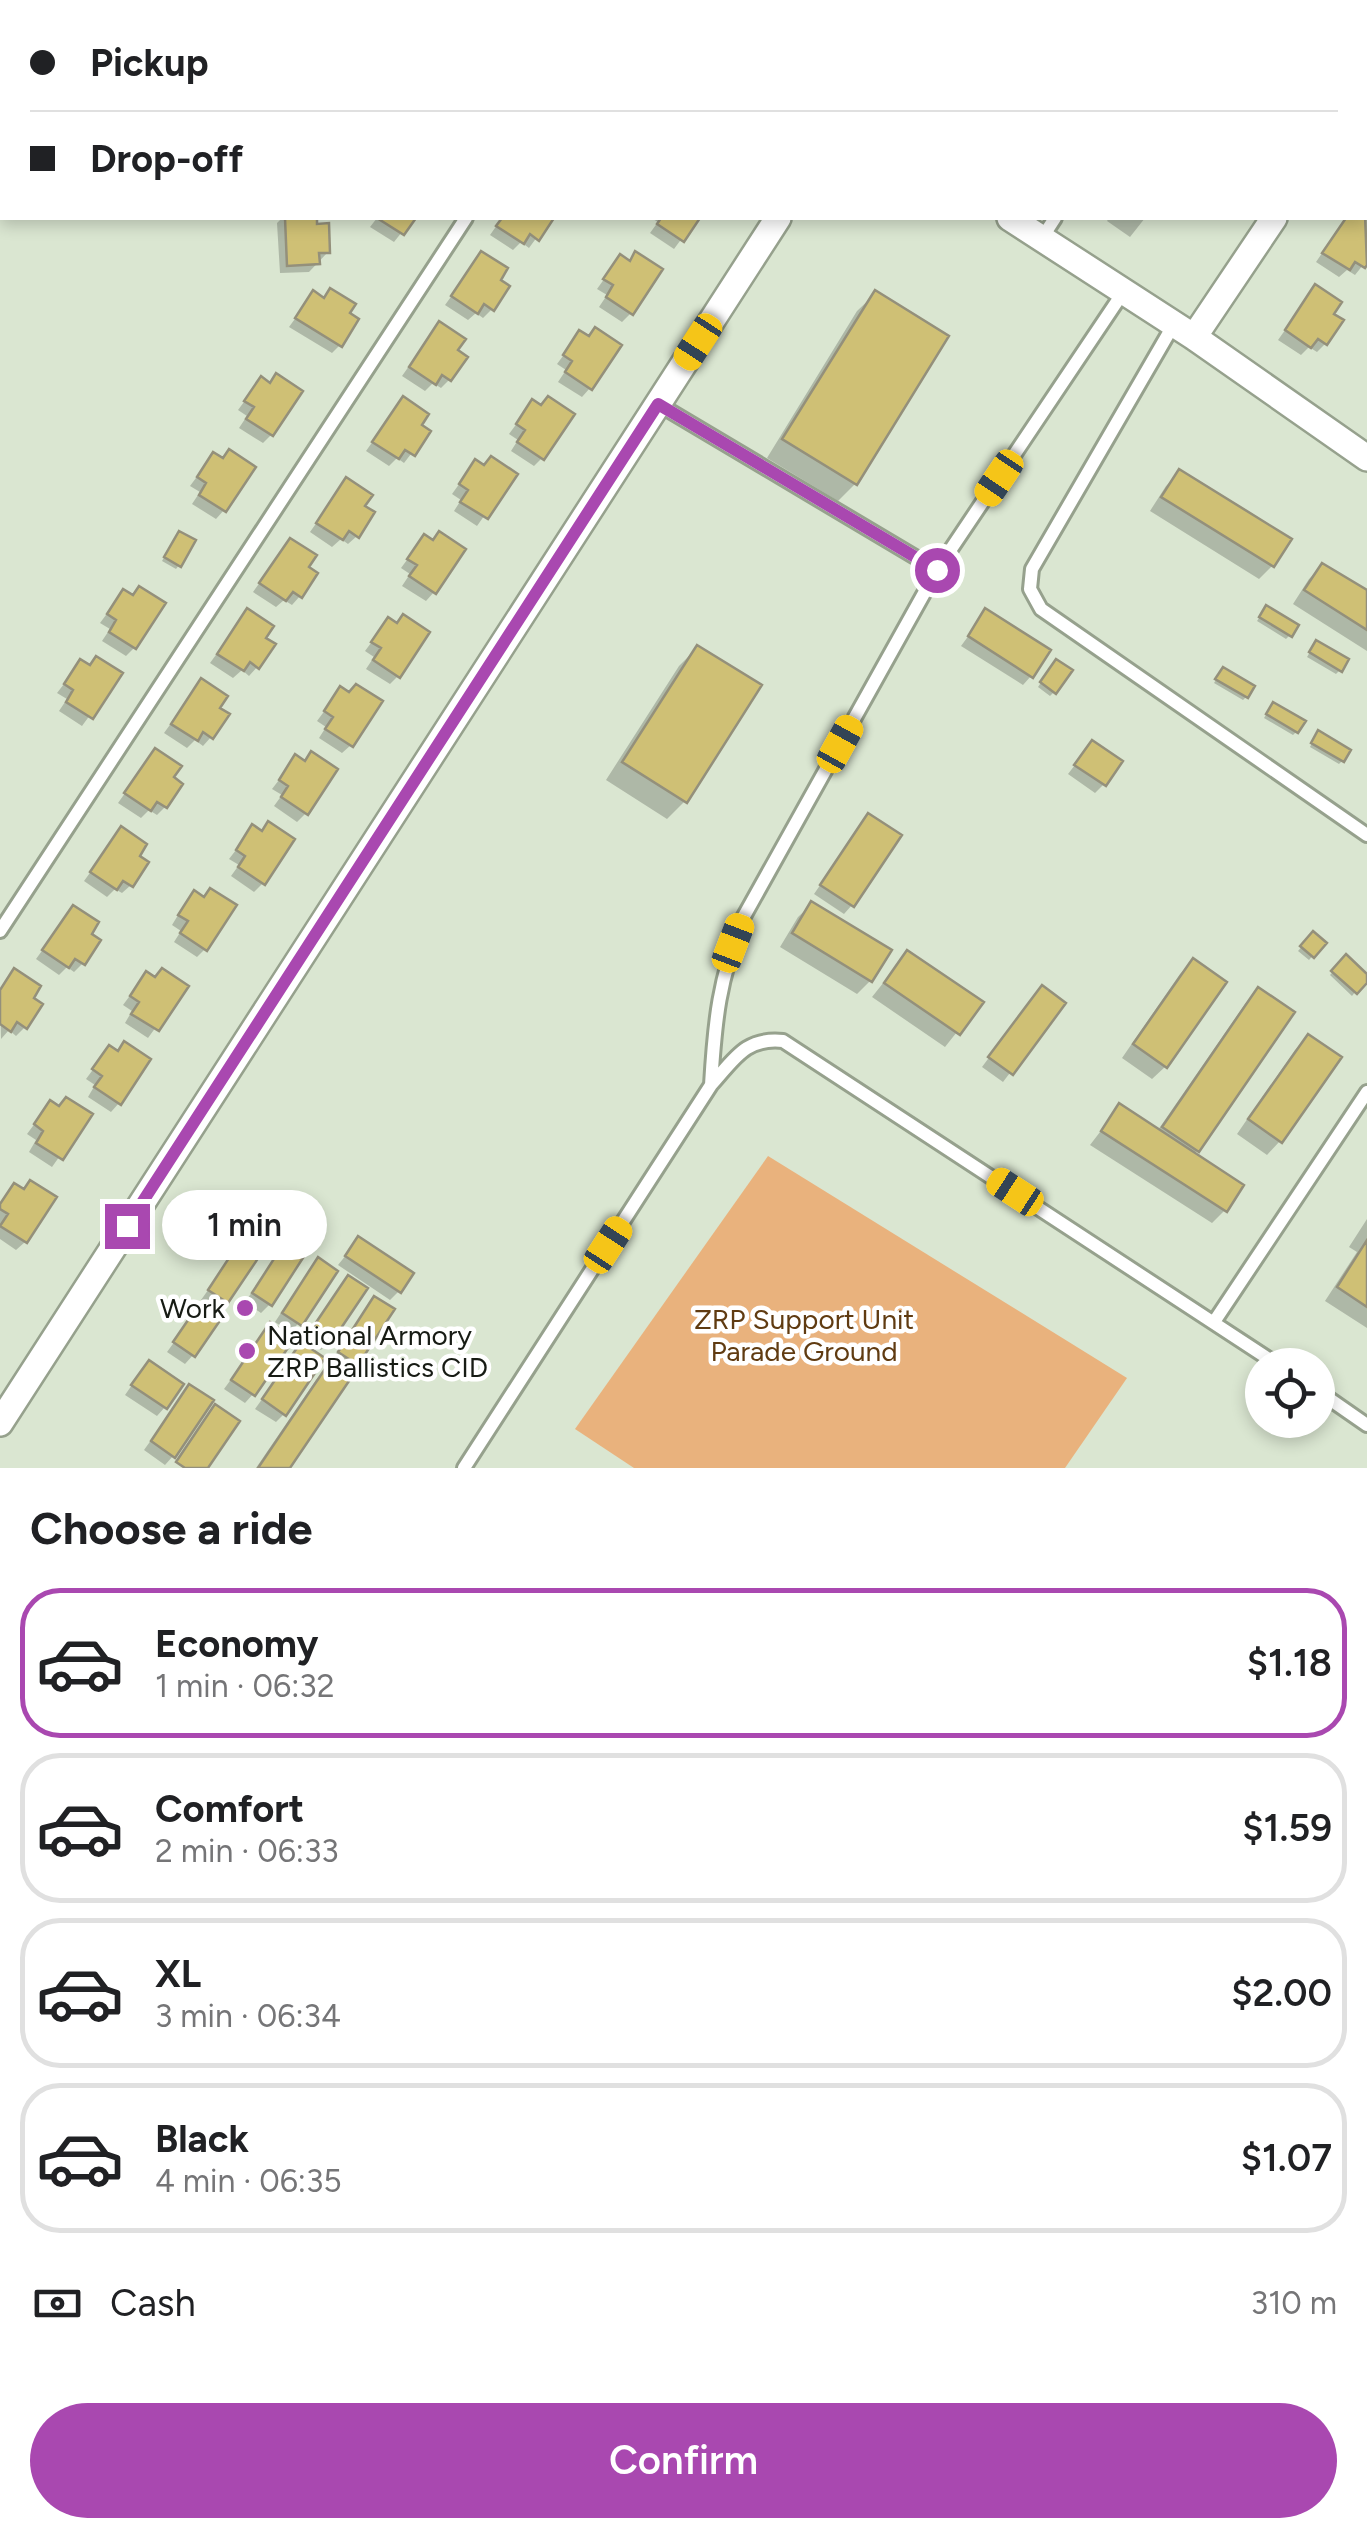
<!DOCTYPE html>
<html lang="en">
<head>
<meta charset="utf-8">
<style>
	body { margin:0; font-family:Figtree,sans-serif; background:#f2f2f2; color:#202124; height:100vh; display:flex; flex-direction:column; font-size:38px; white-space:nowrap }
	* { box-sizing:border-box; margin:0 }
	p { font-size:32px; color:#757577 }
	.icon { flex:none; width:55px; height:55px; fill:none; stroke:currentColor; stroke-width:2; stroke-linecap:round; stroke-linejoin:round }
	.map { position:relative; height:1468px; overflow:hidden }
	.panel { display:flex; flex-direction:column; background:#fff; flex:1 }
	.panel>* { flex:none }
	.top-card { position:absolute; left:0px; top:0px; width:1368px; height:220px; box-shadow:0 5px 15px #0003; display:grid; align-content:center; height:220px; padding:0 30px; background:#fff }
	.controls { position:absolute; left:1245px; top:1348px; display:grid; gap:20px }
	.controls a { display:grid; place-items:center; width:90px; height:90px; border-radius:50%; background:#fff; box-shadow:0 5px 15px #0003; font-size:50px }
	.end { position:absolute; width:45px; height:45px; margin:-22px; border:12px solid #a948b0; background:#fff; box-shadow:0 0 0 5px #fff }
	.from { border-radius:50% }
	.bubble { position:absolute; height:70px; border-radius:35px; background:#fff; box-shadow:0 5px 15px #0003; font-size:32px; font-weight:600; line-height:70px; text-align:center }
	.car { position:absolute; width:30px; height:60px; margin:-30px -15px; border-radius:12px; box-shadow:0 0 8px 2px #0007; background:linear-gradient(#f5c518 24%,#345 0 40%,#f5c518 0 76%,#345 0 86%,#f5c518 0) }
	.top-card b { display:flex; align-items:center; gap:35px; height:95px; font-size:38px }
	.top-card b+b { border-top:2px solid #e0e0e0 }
	.top-card i { width:25px; height:25px; background:#202124 }
	ul { padding:0; list-style:none }
	li { display:flex; align-items:center; gap:30px; height:150px; margin:0 20px 15px; padding:0 10px; border:5px solid #e0e0e0; border-radius:40px }
	li div { flex:1 }
	li b { display:block; font-size:38px }
	li em { font-style:normal; font-weight:600 }
	li.selected { border-color:#a948b0 }
	li>.icon { width:90px; height:90px; stroke-width:1.5 }
	h2 { padding:0 30px; font-size:45px; line-height:120px }
	.pay { display:flex; align-items:center; gap:25px; height:110px; padding:0 30px; font-size:38px }
	.pay p { margin-inline-start:auto }
	.action { display:flex; gap:20px; margin-top:auto; padding:20px 30px }
	.action a { flex:1; height:115px; border-radius:60px; background:#a948b0; color:#fff; font-size:40px; font-weight:600; line-height:115px; text-align:center }
	.map>svg:first-child { display:block }
	.green { fill:#e9b27d }
	.shadow { fill:#0003 }
	.building { fill:#cfc075; stroke:#94907b; stroke-width:2.5 }
	.lines { fill:none; stroke-linecap:round; stroke-linejoin:round }
	.service-casing { stroke:#96a18d; stroke-width:18 }
	.minor-casing { stroke:#96a18d; stroke-width:30 }
	.service { stroke:#fff; stroke-width:12 }
	.minor { stroke:#fff; stroke-width:25 }
	.route { stroke:#a948b0; stroke-width:12 }
	.poi-dot { fill:#a948b0; stroke:#fff; stroke-width:4 }
	.labels { text-anchor:middle; dominant-baseline:central; stroke-width:9; stroke-linejoin:round; paint-order:stroke }
	.poi-label { font-size:28px; fill:#171b14; stroke:#fff; text-anchor:end }
	.park-label { font-size:28px; fill:#603b11; stroke:#fff }
</style>
</head>
<body>
<div class="map">
<svg width="1367" height="1468" viewBox="0 0 1367 1468">
	<rect width="100%" height="100%" fill="#dae6d1"/>
	<!-- green -->
	<path class="green" d="M768,1156l359,222 -62,90h-431l-59,-39z"/>
	<!-- shadow -->
	<path class="shadow" d="M504,0h42l5,2h-48z
		M791,0h59l3,2h-64z
		M1367,174v29l-2,-1z
		M282,218h33v8l13,26 -19,20 -29,1 -3,-50z
		M377,218h36l-19,24 -24,-15z
		M502,218h49l-22,30 -8,-6 -8,8 -23,-15z
		M651,218h46l-23,31 -24,-16 8,-11z
		M1109,218h36l-15,19 -23,-16z
		M1346,218l21,2v40l-12,15 -8,-5 -8,7 -23,-15z
		M482,254l15,26 -5,29 -9,9 -7,-5 -8,7 -23,-15z
		M636,255l-5,58 -9,9 -23,-15 8,-12 -10,-6 23,-32 8,6z
		M1315,288l15,27 -5,29 -8,8 -8,-5 -8,8 -23,-15z
		M313,294l27,51 -8,8 -43,-26z
		M875,294l-19,189 -18,18 -71,-43 90,-147z
		M439,324l16,27 -6,29 -8,8 -8,-5 -8,8 -23,-15z
		M580,333l10,55 -8,9 -24,-15 8,-12 -9,-6z
		M261,379l10,56 -8,8 -24,-15 8,-12 -9,-6z
		M403,399l15,27 10,6 -24,31 -7,-5 -8,8 -23,-15z
		M532,403l10,55 -8,8 -23,-15 7,-11 -9,-6z
		M213,455l11,55 -8,9 -24,-15 8,-12 -10,-6z
		M475,462l39,12 -37,52 -23,-15 7,-11 -9,-6z
		M1179,473l93,93 -13,13 -109,-68 16,-25z
		M347,480l15,27 -5,29 -9,8 -7,-5 -9,8 -22,-15z
		M176,537l3,28 -3,4 -14,-8z
		M424,537l10,55 -8,9 -24,-15 8,-12 -9,-6z
		M290,541l16,26 -6,29 -8,9 -8,-5 -8,7 -23,-15z
		M1322,566l45,27v58l-74,-47 16,-25z
		M123,592l11,56 -8,8 -24,-15 8,-12 -10,-6z
		M248,611l15,27 -6,29 -8,9 -7,-6 -9,8 -23,-15z
		M986,612l45,64 -8,9 -62,-39z
		M1263,612l27,23 -4,4 -29,-18z
		M388,620l7,5 3,51 -8,8 -24,-15 8,-12 -9,-6z
		M1313,647l27,23 -4,4 -29,-17z
		M697,648l-12,153 -18,18 -61,-39 73,-114z
		M81,662l39,12 -38,52 -23,-15 8,-12 -10,-6z
		M1053,665l1,27 -4,4 -12,-9z
		M1220,674l26,23 -3,3 -29,-17z
		M201,682l15,26 -5,29 -8,9 -8,-6 -8,8 -23,-15z
		M340,690l11,55 -9,8 -23,-15 7,-11 -9,-6z
		M1270,708l26,24 -3,3 -29,-17z
		M1315,737l27,24 -3,3 -29,-17z
		M1092,743l12,41 -9,9 -27,-19z
		M155,751l16,27 -6,29 -8,8 -8,-5 -8,8 -23,-15z
		M311,754l-5,59 -9,9 -23,-16 8,-11 -10,-6 24,-31 7,4z
		M868,816l-16,89 -8,9 -30,-20z
		M268,824l-5,59 -9,9 -23,-16 8,-11 -10,-6 24,-31 7,4z
		M121,830l15,26 -5,29 -9,8 -7,-4 -8,8 -23,-16z
		M202,899l3,50 -8,8 -23,-15 7,-11 -9,-6 14,-23z
		M812,904l58,77 -13,13 -77,-47 18,-30z
		M73,908l15,27 -5,28 -9,9 -7,-5 -8,8 -23,-16z
		M1313,934l11,9 -15,17 -11,-9z
		M907,953l73,50 -35,44 -73,-50z
		M1346,958l21,19 -15,19 -22,-21z
		M1193,961l-27,105 -14,13 -30,-21 58,-84z
		M14,971l16,28 -5,28 -9,9 -7,-6 -8,9 -1,-50z
		M146,974l8,5 31,8 -37,51 -23,-15 7,-12 -9,-6z
		M1258,990l33,23 -97,141 31,56 -13,13 -122,-78 30,-39 38,24 87,-126z
		M1034,997l29,6 -60,79 -21,-15z
		M1309,1037l-29,104 -13,14 -30,-21 58,-84z
		M109,1048l10,55 -8,9 -23,-15 7,-12 -9,-6z
		M50,1103l39,12 -37,52 -23,-15 7,-12 -9,-6z
		M30,1183l-5,59 -9,8 -16,-11v-35l15,-18 7,5z
		M1367,1219v109l-42,-27 32,-49 -8,-5z
		M245,1238l16,10 -44,62 -16,-10z
		M359,1239l40,52 -9,9 -52,-35z
		M289,1240l-19,64 -9,9 -16,-11z
		M310,1269l25,3 -44,61 -16,-11z
		M348,1278l-19,64 -8,8 -16,-10z
		M375,1300l-19,63 -8,9 -17,-11z
		M199,1308l-6,47 -8,9 -18,-12z
		M270,1326l-17,68 -8,9 -21,-14z
		M301,1345l-17,69 -8,8 -21,-13z
		M329,1366l-42,102h-31l60,-88z
		M141,1372l24,35 -8,9 -32,-21z
		M189,1387l-16,69 -8,9 -21,-15z"/>
	<!-- building -->
	<path class="building" d="M1365,215l2,50 -2,3 -10,-6 -5,8 -28,-17 24,-35z
		M285,218h32v6l12,-1 1,30h-11l1,11 -33,2z
		M377,218h39l-12,17z
		M502,218h52l-15,23 -9,-7 -6,10 -28,-18z
		M661,218h39l-16,24 -27,-18z
		M481,251l27,17 -7,12 9,6 -16,25 -10,-7 -6,10 -27,-18z
		M635,251l28,18 -30,46 -27,-18 7,-12 -10,-6 17,-25 10,7z
		M1315,284l27,18 -8,12 10,6 -17,25 -9,-6 -7,9 -26,-18z
		M330,288l26,16 -6,9 9,6 -17,28 -47,-29 18,-28 11,8z
		M875,290l74,46 -92,149 -75,-46z
		M439,321l27,18 -8,11 10,7 -17,24 -9,-6 -6,10 -27,-18z
		M595,327l27,18 -30,45 -27,-18 7,-11 -9,-6 16,-25 10,6z
		M276,373l27,18 -30,45 -27,-17 8,-12 -10,-6 17,-25 9,7z
		M403,396l26,18 -7,11 9,6 -16,25 -10,-6 -6,9 -27,-17z
		M548,396l27,18 -31,46 -27,-18 8,-12 -9,-6 16,-25 9,6z
		M229,449l27,18 -30,45 -27,-17 7,-12 -9,-6 16,-25 10,6z
		M491,456l27,18 -30,45 -28,-17 8,-12 -9,-6 16,-25 9,6z
		M1179,469l113,70 -18,28 -113,-70z
		M346,477l27,18 -8,11 10,6 -16,26 -10,-7 -6,9 -27,-17z
		M179,531l17,9 -15,27 -17,-10z
		M439,531l27,18 -30,45 -27,-18 8,-11 -10,-6 17,-25 9,6z
		M290,538l27,17 -8,12 9,6 -16,25 -9,-6 -7,9 -27,-18z
		M1322,563l45,27v40l-63,-40z
		M139,586l27,17 -30,46 -27,-17 7,-12 -9,-6 16,-25 10,6z
		M1266,605l33,20 -7,12 -33,-20z
		M247,608l27,18 -8,12 10,6 -17,25 -9,-7 -6,9 -27,-17z
		M985,608l66,42 -18,28 -65,-42z
		M403,614l27,18 -30,46 -27,-18 8,-12 -10,-6 17,-25 9,6z
		M1316,640l33,19 -7,13 -33,-20z
		M697,645l65,40 -75,118 -65,-41z
		M96,656l27,17 -30,46 -27,-17 7,-12 -9,-6 16,-25 10,6z
		M1056,659l17,11 -17,24 -16,-12z
		M1223,667l32,19 -7,12 -33,-19z
		M201,678l27,18 -8,12 10,6 -17,25 -10,-7 -5,9 -27,-17z
		M356,684l27,17 -30,46 -28,-18 8,-12 -9,-6 16,-25 9,6z
		M1273,702l33,19 -8,12 -32,-19z
		M1318,730l33,20 -7,12 -33,-19z
		M1092,740l31,21 -17,25 -32,-21z
		M155,748l27,18 -8,11 9,7 -16,24 -10,-6 -6,9 -27,-18z
		M311,751l27,18 -30,46 -27,-18 7,-11 -9,-6 16,-26 10,7z
		M868,813l34,22 -48,72 -34,-22z
		M268,821l27,18 -30,46 -27,-18 7,-11 -9,-6 16,-26 10,7z
		M121,826l26,18 -7,12 9,6 -16,25 -10,-6 -6,9 -27,-18z
		M210,888l27,17 -30,46 -27,-18 8,-12 -10,-6 16,-25 10,7z
		M811,901l81,49 -20,32 -80,-49z
		M73,905l26,17 -7,12 9,6 -16,25 -10,-6 -6,9 -27,-18z
		M1313,931l14,12 -13,15 -14,-12z
		M907,950l77,52 -24,33 -76,-52z
		M1346,954l21,20v9l-10,11 -26,-23z
		M1193,958l34,24 -60,86 -34,-24z
		M14,968l27,18 -7,12 9,6 -16,25 -10,-7 -6,10 -11,-8v-34z
		M162,968l27,18 -30,45 -28,-17 8,-12 -9,-6 16,-25 9,6z
		M1042,985l24,18 -53,72 -25,-18z
		M1258,987l37,25 -96,140 -37,-25z
		M1308,1034l34,23 -60,86 -34,-24z
		M124,1041l27,18 -30,46 -27,-18 8,-11 -10,-7 17,-24 9,6z
		M66,1097l27,17 -30,46 -27,-17 7,-12 -9,-7 16,-24 9,6z
		M1119,1103l125,82 -17,27 -126,-81z
		M30,1180l27,17 -30,46 -27,-17 8,-12 -8,-5v-5l14,-21 10,6z
		M244,1235l21,13 -37,55 -20,-13z
		M358,1236l56,37 -13,20 -56,-37z
		M288,1237l20,13 -36,56 -20,-13z
		M1367,1240v67l-30,-20z
		M318,1257l20,14 -36,55 -20,-13z
		M348,1275l20,13 -37,55 -20,-13z
		M374,1296l21,13 -37,56 -20,-13z
		M199,1304l22,15 -26,38 -22,-15z
		M270,1322l24,17 -39,57 -24,-16z
		M301,1342l24,16 -39,58 -24,-17z
		M149,1360l35,24 -17,25 -36,-24z
		M329,1363l22,15 -61,90h-32z
		M189,1384l25,16 -39,58 -24,-17z
		M215,1404l25,17 -32,47h-23l-9,-6z"/>
	<g class="lines">
		<defs>
			<path id="service" d="M1151,0l4,2
				M607,2l2,-2
				M1190,2l1,-2
				M1042,238l13,-20
				M1174,324l-142,245 -2,20 11,20 326,226
				M658,404l279,166
				M0,931l466,-713
				M711,1085c4,-67 8,-104 32,-167l194,-348 187,-279
				M1214,1322l153,-230
				M1318,1391l49,34
				M464,1468l247,-383c23,-25 34,-48 72,-44l495,324"/>
			<path id="minor" d="M676,0l4,2
				M1365,80l2,-3
				M1010,218l184,119 173,121
				M1194,337l80,-119
				M0,1423l778,-1205"/>
		</defs>
		<!-- service casing -->
		<use href="#service" class="service-casing"/>
		<!-- minor casing -->
		<use href="#minor" class="minor-casing"/>
		<!-- service -->
		<use href="#service" class="service"/>
		<!-- minor -->
		<use href="#minor" class="minor"/>
	</g>
	<g class="lines">
		<!-- route -->
		<path class="route" d="M127,1226l531,-822 279,166"/>
	</g>
	<!-- markers -->
	<g class="poi-dot">
		<circle cx="245" cy="1308" r="10"/>
		<circle cx="247" cy="1351" r="10"/>
	</g>
	<g class="labels">
		<!-- poi labels -->
		<g class="poi-label">
			<text x="225" y="1308">Work</text>
			<text x="267" y="1335" text-anchor="start">National Armory<tspan x="267" dy="32">ZRP Ballistics CID</tspan></text>
		</g>
		<!-- park labels -->
		<g class="park-label">
			<text x="804" y="1319">ZRP Support Unit<tspan x="804" dy="32">Parade Ground</tspan></text>
		</g>
	</g>
</svg>
<div class="controls">
<a><svg class="icon" aria-label="locate" viewBox="0 0 24 24"><circle cx="12" cy="12" r="6"/><path d="M12 2v4M12 18v4M2 12h4M18 12h4"/></svg></a>
</div>
<i class="end from" style="left:937px;top:570px"></i>
<i class="end" style="left:127px;top:1226px"></i>
<div class="bubble" style="left:162px;top:1190px;width:165px">1 min</div>
<i class="car" style="left:698px;top:342px;rotate:213deg"></i>
<i class="car" style="left:999px;top:478px;rotate:214deg"></i>
<i class="car" style="left:840px;top:744px;rotate:29deg"></i>
<i class="car" style="left:733px;top:943px;rotate:21deg"></i>
<i class="car" style="left:1015px;top:1192px;rotate:303deg"></i>
<i class="car" style="left:608px;top:1245px;rotate:33deg"></i>
<div class="top-card">
<b><i class="from"></i>Pickup</b>
<b><i></i>Drop-off</b>
</div>
</div>
<section class="panel">
<h2>Choose a ride</h2>
<ul>
<li class="selected"><svg class="icon" aria-label="car" viewBox="0 0 24 24"><path d="M5 17H2v-5l4-1 3-4h7l3 4 3 1v5h-3M9 17h6M6 11h13"/><circle cx="7" cy="17" r="2"/><circle cx="17" cy="17" r="2"/></svg><div><b>Economy</b><p>1 min · 06:32</p></div><em>$1.18</em></li>
<li><svg class="icon" aria-label="car" viewBox="0 0 24 24"><path d="M5 17H2v-5l4-1 3-4h7l3 4 3 1v5h-3M9 17h6M6 11h13"/><circle cx="7" cy="17" r="2"/><circle cx="17" cy="17" r="2"/></svg><div><b>Comfort</b><p>2 min · 06:33</p></div><em>$1.59</em></li>
<li><svg class="icon" aria-label="car" viewBox="0 0 24 24"><path d="M5 17H2v-5l4-1 3-4h7l3 4 3 1v5h-3M9 17h6M6 11h13"/><circle cx="7" cy="17" r="2"/><circle cx="17" cy="17" r="2"/></svg><div><b>XL</b><p>3 min · 06:34</p></div><em>$2.00</em></li>
<li><svg class="icon" aria-label="car" viewBox="0 0 24 24"><path d="M5 17H2v-5l4-1 3-4h7l3 4 3 1v5h-3M9 17h6M6 11h13"/><circle cx="7" cy="17" r="2"/><circle cx="17" cy="17" r="2"/></svg><div><b>Black</b><p>4 min · 06:35</p></div><em>$1.07</em></li>
</ul>
<div class="pay"><svg class="icon" aria-label="cash" viewBox="0 0 24 24"><path d="M3 7h18v10H3z"/><circle cx="12" cy="12" r="2"/></svg>Cash<p>310 m</p></div>
<div class="action"><a>Confirm</a></div>
</section>
</body>
</html>
